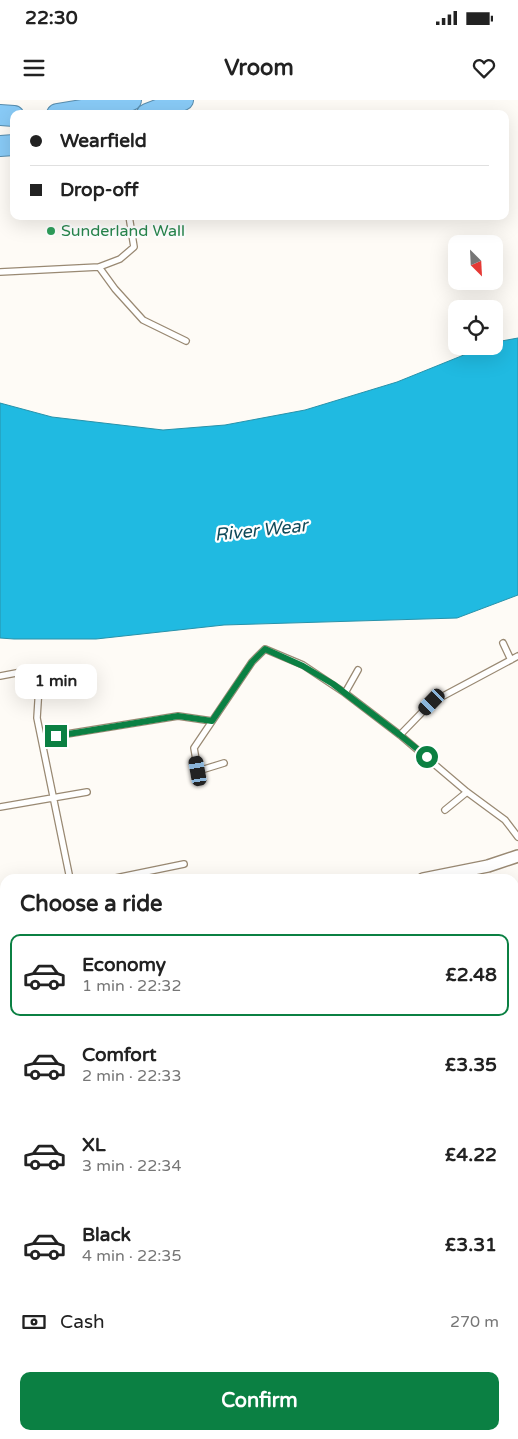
<!DOCTYPE html>
<html lang="en">
<head>
<meta charset="utf-8">
<style>
	body { margin:0; font-family:"Varela Round",sans-serif; background:#f6f6f6; color:#222; height:100vh; display:flex; flex-direction:column; font-size:19px; white-space:nowrap }
	* { box-sizing:border-box; margin:0 }
	p { font-size:16px; color:#767676 }
	.icon { flex:none; width:28px; height:28px; fill:none; stroke:currentColor; stroke-width:2; stroke-linecap:round; stroke-linejoin:round }
	.map { position:relative; flex:1; overflow:hidden }
	.side { position:absolute; left:0px; top:774px; width:519px; height:566px; display:flex; flex-direction:column; background:#fff; border-radius:15px 15px 0 0; box-shadow:0 5px 20px #0002 }
	.side>* { flex:none }
	.guide { position:absolute; left:10px; top:10px; width:499px; height:110px; border-radius:10px; box-shadow:0 5px 20px #0002; display:grid; align-content:center; height:110px; padding:0 20px; background:#fff }
	.needle { width:32px; rotate:156deg }
	.tools { position:absolute; left:448px; top:135px; display:grid; gap:10px }
	.tools a { display:grid; place-items:center; width:55px; height:55px; border-radius:10px; background:#fff; box-shadow:0 5px 20px #0002; font-size:25px }
	.end { position:absolute; width:22px; height:22px; margin:-11px; border:6px solid #0b8043; background:#fff; box-shadow:0 0 0 2px #fff }
	.from { border-radius:50% }
	.bubble { position:absolute; height:35px; border-radius:10px; background:#fff; box-shadow:0 5px 20px #0002; font-size:16px; font-weight:700; line-height:35px; text-align:center }
	.car { position:absolute; width:15px; height:30px; margin:-15px -8px; border-radius:6px; box-shadow:0 0 4px 1px #0007; background:linear-gradient(#222 24%,#8ab4d8 0 40%,#222 0 76%,#8ab4d8 0 86%,#222 0) }
	.guide b { display:flex; align-items:center; gap:18px; height:48px; font-size:19px }
	.guide b+b { border-top:1px solid #e0e0e0 }
	.guide i { width:12px; height:12px; background:#222 }
	ul { padding:0; list-style:none }
	li { display:flex; align-items:center; gap:15px; height:82px; margin:0 10px 8px; padding:0 10px; border:2px solid transparent; border-radius:10px }
	li div { flex:1 }
	li b { display:block; font-size:19px }
	li em { font-style:normal; font-weight:700 }
	li.selected { border-color:#0b8043 }
	li>.icon { width:45px; height:45px; stroke-width:1.5 }
	h2 { padding:0 20px; font-size:22px; line-height:60px }
	.pay { display:flex; align-items:center; gap:12px; height:55px; padding:0 20px; font-size:19px }
	.pay p { margin-inline-start:auto }
	.action { display:flex; gap:10px; margin-top:auto; padding:10px 20px }
	.action a { flex:1; height:58px; border-radius:10px; background:#0b8043; color:#fff; font-size:20px; font-weight:700; line-height:58px; text-align:center }
	.status { display:flex; justify-content:space-between; align-items:center; height:35px; padding:0 25px; background:#fff; direction:ltr }
	.status svg { height:14px; fill:currentColor }
	header { display:flex; justify-content:space-between; align-items:center; height:65px; padding:0 20px; background:#fff; font-size:22px; font-weight:700 }
	.map>svg:first-child { display:block }
	.water { fill:#20bae1; stroke:#2892aa }
	.lines { fill:none; stroke-linecap:round; stroke-linejoin:round }
	.service-casing { stroke:#998973; stroke-width:8 }
	.minor-casing { stroke:#998973; stroke-width:14 }
	.primary-casing { stroke:#598dad; stroke-width:21 }
	.trunk-casing { stroke:#598dad; stroke-width:22 }
	.service { stroke:#fff; stroke-width:5.5 }
	.minor { stroke:#fff; stroke-width:11 }
	.primary { stroke:#a6d7f8; stroke-width:19 }
	.trunk { stroke:#88caf6; stroke-width:20 }
	.route { stroke:#0b8043; stroke-width:6 }
	.leisure-dot { fill:#2e9e5b; stroke:#fff; stroke-width:2 }
	.labels { text-anchor:middle; dominant-baseline:central; stroke-width:4.5; stroke-linejoin:round; paint-order:stroke }
	.leisure-label { font-size:16px; fill:#27864d; stroke:#fff; text-anchor:start }
	.water-label { font-size:18px; font-style:italic; fill:#104b5b; stroke:#fff }
</style>
</head>
<body>
<div class="status"><b>22:30</b><svg viewBox="0 0 49 12"><path d="M0 12V9h3v3zM5 12V6h3v6zM10 12V3h3v9zM15 12V0h3v12zM26 1h20v11H26zM47 4h2v5h-2z"/></svg></div>
<header><svg class="icon" aria-label="menu" viewBox="0 0 24 24"><path d="M4 6h16M4 12h16M4 18h16"/></svg>Vroom<svg class="icon" aria-label="heart" viewBox="0 0 24 24"><path d="M12 20l-8-8c-3-5 5-10 8-4 3-6 11-1 8 4z"/></svg></header>
<div class="map">
<svg width="518" height="1339" viewBox="0 0 518 1339">
	<rect width="100%" height="100%" fill="#fefbf6"/>
	<!-- water -->
	<path class="water" d="M518,238v257l-61,23 -233,7 -128,14h-82l-14,-1v-235l52,14 111,13 62,-5 80,-15 92,-28 89,-36h8v-3l2,-1z"/>
	<g class="lines">
		<defs>
			<path id="service" d="M99,167l16,22 28,31 43,21
				M0,172l99,-5 21,-8 14,-12 -5,-31
				M503,543l8,17
				M0,576l32,-6 6,5 1,11 -2,32 33,161
				M345,593l13,-23
				M400,635l32,-33 86,-46
				M42,638l136,-22 34,5
				M224,663l-26,8 -4,-23 58,-86 13,-13 38,16 42,28 55,42 67,57 38,28 13,17
				M0,707l87,-15
				M445,710l22,-18
				M111,779l73,-15
				M0,1130l5,14
				M514,1189h4
				M514,1273h4
				M58,1335l2,4
				M188,1335l2,4
				M400,1335l1,4
				M514,1335v4
				M319,1339l13,-4"/>
			<path id="minor" d="M423,779l65,-13 30,-10
				M0,850l5,-1
				M514,972l4,-2
				M0,1024h5
				M0,1260l5,13
				M0,1319l5,1
				M14,1335l1,4
				M130,1335l1,4
				M236,1335l2,4"/>
			<path id="primary" d="M514,852l4,-2
				M514,868l4,-1
				M0,986l5,-1
				M0,1001l5,-1"/>
			<path id="trunk" d="M57,14l50,-8 24,-6
				M147,14l36,-14
				M0,15l14,1
				M0,46l14,-1"/>
		</defs>
		<!-- service casing -->
		<use href="#service" class="service-casing"/>
		<!-- minor casing -->
		<use href="#minor" class="minor-casing"/>
		<!-- primary casing -->
		<use href="#primary" class="primary-casing"/>
		<!-- trunk casing -->
		<use href="#trunk" class="trunk-casing"/>
		<!-- service -->
		<use href="#service" class="service"/>
		<!-- minor -->
		<use href="#minor" class="minor"/>
		<!-- primary -->
		<use href="#primary" class="primary"/>
		<!-- trunk -->
		<use href="#trunk" class="trunk"/>
	</g>
	<g class="lines">
		<!-- route -->
		<path class="route" d="M56,636l122,-20 34,5 40,-59 13,-13 38,17 30,18 67,51 27,22"/>
	</g>
	<!-- markers -->
	<circle class="leisure-dot" cx="51" cy="131" r="5"/>
	<g class="labels">
		<!-- leisure labels -->
		<g class="leisure-label">
			<text x="61" y="131">Sunderland Wall</text>
		</g>
		<!-- water labels -->
		<g class="water-label">
			<text transform="translate(261 430) rotate(-6)">River Wear</text>
		</g>
	</g>
</svg>
<div class="tools">
<a><svg class="needle" viewBox="-14 -14 28 28"><path d="M0-13l5 13h-10z" fill="#e53935"/><path d="M0 13l5-13h-10z" fill="#767676"/></svg></a>
<a><svg class="icon" aria-label="locate" viewBox="0 0 24 24"><circle cx="12" cy="12" r="6"/><path d="M12 2v4M12 18v4M2 12h4M18 12h4"/></svg></a>
</div>
<i class="end from" style="left:427px;top:657px"></i>
<i class="end" style="left:56px;top:636px"></i>
<div class="bubble" style="left:15px;top:564px;width:82px">1 min</div>
<i class="car" style="left:432px;top:602px;rotate:224deg"></i>
<i class="car" style="left:198px;top:671px;rotate:350deg"></i>
<div class="guide">
<b><i class="from"></i>Wearfield</b>
<b><i></i>Drop-off</b>
</div>
<section class="side">
<h2>Choose a ride</h2>
<ul>
<li class="selected"><svg class="icon" aria-label="car" viewBox="0 0 24 24"><path d="M5 17H2v-5l4-1 3-4h7l3 4 3 1v5h-3M9 17h6M6 11h13"/><circle cx="7" cy="17" r="2"/><circle cx="17" cy="17" r="2"/></svg><div><b>Economy</b><p>1 min · 22:32</p></div><em>£2.48</em></li>
<li><svg class="icon" aria-label="car" viewBox="0 0 24 24"><path d="M5 17H2v-5l4-1 3-4h7l3 4 3 1v5h-3M9 17h6M6 11h13"/><circle cx="7" cy="17" r="2"/><circle cx="17" cy="17" r="2"/></svg><div><b>Comfort</b><p>2 min · 22:33</p></div><em>£3.35</em></li>
<li><svg class="icon" aria-label="car" viewBox="0 0 24 24"><path d="M5 17H2v-5l4-1 3-4h7l3 4 3 1v5h-3M9 17h6M6 11h13"/><circle cx="7" cy="17" r="2"/><circle cx="17" cy="17" r="2"/></svg><div><b>XL</b><p>3 min · 22:34</p></div><em>£4.22</em></li>
<li><svg class="icon" aria-label="car" viewBox="0 0 24 24"><path d="M5 17H2v-5l4-1 3-4h7l3 4 3 1v5h-3M9 17h6M6 11h13"/><circle cx="7" cy="17" r="2"/><circle cx="17" cy="17" r="2"/></svg><div><b>Black</b><p>4 min · 22:35</p></div><em>£3.31</em></li>
</ul>
<div class="pay"><svg class="icon" aria-label="cash" viewBox="0 0 24 24"><path d="M3 7h18v10H3z"/><circle cx="12" cy="12" r="2"/></svg>Cash<p>270 m</p></div>
<div class="action"><a>Confirm</a></div>
</section>
</div>
</body>
</html>
